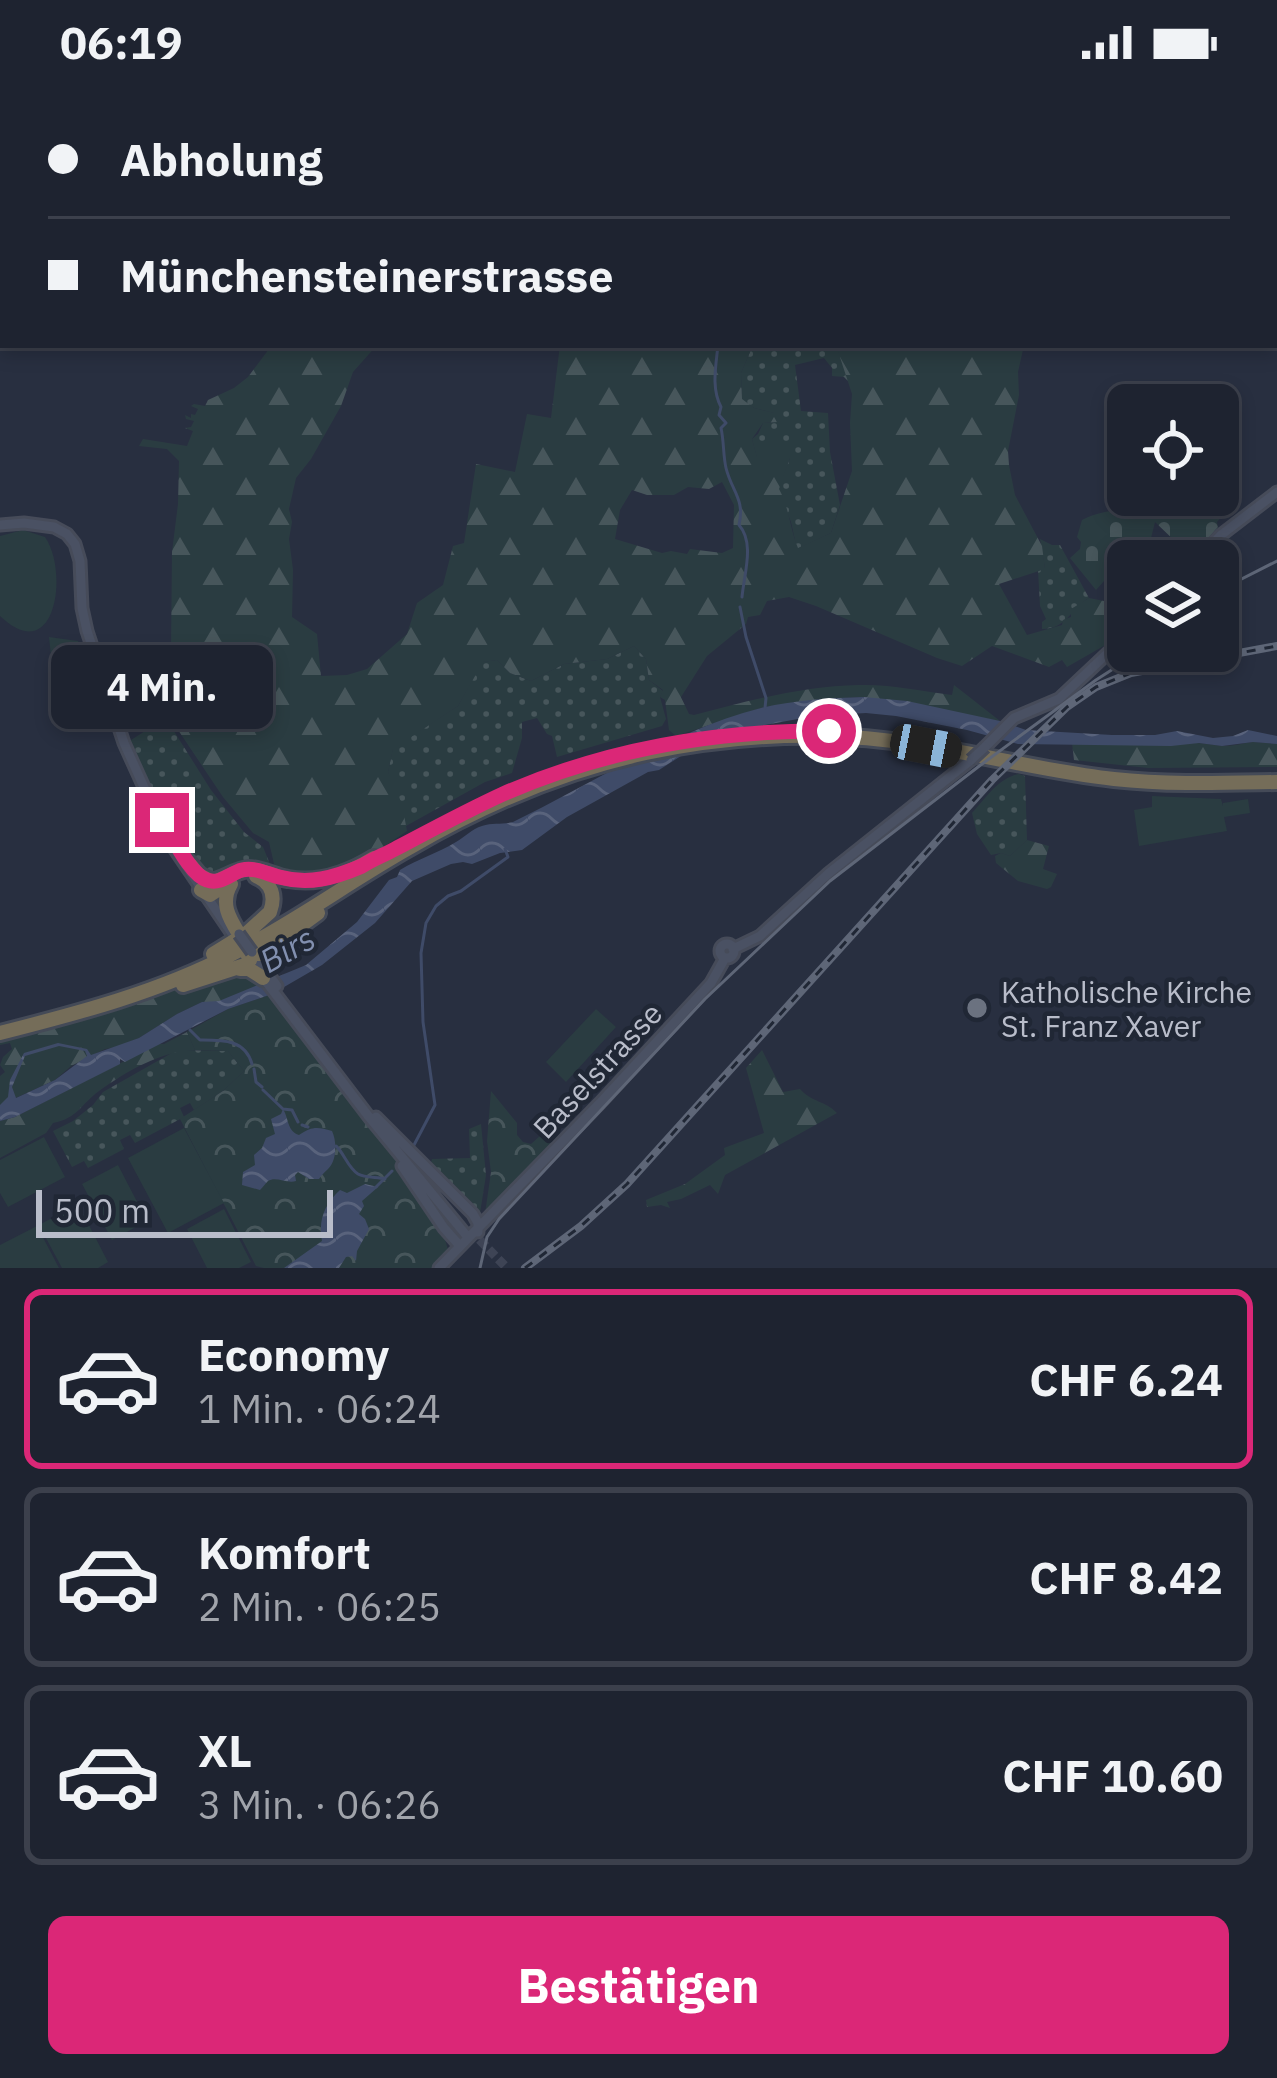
<!DOCTYPE html>
<html lang="de">
<head>
<meta charset="utf-8">
<style>
	body { margin:0; font-family:"IBM Plex Sans",sans-serif; background:#262b38; color:#f1f3f6; height:100vh; display:flex; flex-direction:column; font-size:45px; white-space:nowrap }
	* { box-sizing:border-box; margin:0 }
	p { font-size:39px; color:#a1a4ab }
	.icon { flex:none; width:66px; height:66px; fill:none; stroke:currentColor; stroke-width:2; stroke-linecap:round; stroke-linejoin:round }
	.map { position:relative; height:1184px; overflow:hidden }
	.details { display:flex; flex-direction:column; background:#1e2330; flex:1 }
	.details>* { flex:none }
	.hud { position:absolute; left:0px; top:0px; width:1278px; height:264px; box-shadow:0 6px 18px #0003,0 0 0 3px #3c404c; display:grid; align-content:center; height:264px; padding:0 48px; background:#1e2330 }
	.buttons { position:absolute; left:1107px; top:300px; display:grid; gap:24px }
	.buttons a { display:grid; place-items:center; width:132px; height:132px; border-radius:18px; background:#1e2330; box-shadow:0 6px 18px #0003,0 0 0 3px #3c404c; font-size:60px }
	.scale { position:absolute; left:36px; bottom:30px; width:297px; box-sizing:border-box; padding-left:12px; border:6px solid #b9bdca; border-top:0; font-size:33px; line-height:42px; white-space:nowrap; color:#b9bdca; -webkit-text-stroke:9px #202735; paint-order:stroke }
	.end { position:absolute; width:54px; height:54px; margin:-27px; border:15px solid #db2777; background:#fff; box-shadow:0 0 0 6px #fff }
	.from { border-radius:50% }
	.bubble { position:absolute; height:84px; border-radius:18px; background:#1e2330; box-shadow:0 6px 18px #0003,0 0 0 3px #3c404c; font-size:39px; font-weight:800; line-height:84px; text-align:center }
	.car { position:absolute; width:36px; height:72px; margin:-36px -18px; border-radius:15px; box-shadow:0 0 9px 3px #0007; background:linear-gradient(#222 24%,#8ab4d8 0 40%,#222 0 76%,#8ab4d8 0 86%,#222 0) }
	.hud b { display:flex; align-items:center; gap:42px; height:114px; font-size:45px }
	.hud b+b { border-top:3px solid #3c404c }
	.hud i { width:30px; height:30px; background:#f1f3f6 }
	ul { padding:21px 0 0; list-style:none }
	li { display:flex; align-items:center; gap:36px; height:180px; margin:0 24px 18px; padding:0 24px; border:6px solid #3c404c; border-radius:18px }
	li div { flex:1 }
	li b { display:block; font-size:45px }
	li em { font-style:normal; font-weight:800 }
	li.on { border-color:#db2777 }
	li>.icon { width:108px; height:108px; stroke-width:1.5 }
	.button { display:flex; gap:24px; margin-top:auto; padding:24px 48px }
	.button a { flex:1; height:138px; border-radius:18px; background:#db2777; color:#fff; font-size:48px; font-weight:800; line-height:138px; text-align:center }
	.status { display:flex; justify-content:space-between; align-items:center; height:84px; padding:0 60px; background:#1e2330; direction:ltr }
	.status svg { height:33px; fill:currentColor }
	.map>svg:first-child { display:block }
	.grass { fill:url(#grass-dots) }
	.forest { fill:url(#forest-firs); fill-rule:evenodd }
	.cemetery { fill:url(#cemetery-stones) }
	.park { fill:url(#park-crowns) }
	.pitch { fill:#2a3c41 }
	.water { fill:url(#water-waves); fill-rule:evenodd }
	.lines { fill:none; stroke-linecap:round; stroke-linejoin:round }
	.stream { stroke:#3f4b68; stroke-width:3 }
	.secondary-tunnel { stroke:#3e4455; stroke-width:9; stroke-dasharray:9 4.5; stroke-linecap:butt }
	.secondary-casing { stroke:#464b59; stroke-width:15 }
	.highway-casing { stroke:#444a57; stroke-width:20 }
	.secondary { stroke:#4a5163; stroke-width:9 }
	.highway { stroke:#756d59; stroke-width:14 }
	.tram { stroke:#5e6677; stroke-width:3 }
	.rail-casing { stroke:#5e6677; stroke-width:8 }
	.rail { stroke:#202735; stroke-width:3; stroke-dasharray:9; stroke-linecap:butt }
	.secondary-bridge-casing { stroke:#464b59; stroke-width:15; stroke-linecap:butt }
	.secondary-bridge { stroke:#4a5163; stroke-width:9 }
	.route { stroke:#db2777; stroke-width:15 }
	.worship-dot { fill:#6b7280; stroke:#202735; stroke-width:4.5 }
	.labels { text-anchor:middle; dominant-baseline:central; stroke-width:9; stroke-linejoin:round; paint-order:stroke }
	.poi-label { font-size:30px; fill:#b9bdca; stroke:#202735; text-anchor:start }
	.street-label { font-size:30px; fill:#b9bdca; stroke:#202735 }
	.water-label { font-size:33px; font-style:italic; fill:#8290b0; stroke:#202735 }
</style>
</head>
<body>
<div class="status"><b>06:19</b><svg viewBox="0 0 49 12"><path d="M0 12V9h3v3zM5 12V6h3v6zM10 12V3h3v9zM15 12V0h3v12zM26 1h20v11H26zM47 4h2v5h-2z"/></svg></div>
<div class="map">
<svg width="1277" height="1184" viewBox="0 0 1277 1184">
	<defs>
		<pattern id="grass-dots" width="8" height="8" patternUnits="userSpaceOnUse" patternTransform="scale(3)"><rect width="8" height="8" fill="#2a3c41"/><path d="M2 2h.1M6 6h.1" fill="none" stroke="#47565b" stroke-width="1.8" stroke-linecap="round"/></pattern>
		<pattern id="forest-firs" width="22" height="20" patternUnits="userSpaceOnUse" patternTransform="scale(3)"><rect width="22" height="20" fill="#2a3c41"/><path d="M5 1l3.5 6h-7zM16 11l3.5 6h-7z" fill="#47565b"/></pattern>
		<pattern id="cemetery-stones" width="16" height="16" patternUnits="userSpaceOnUse" patternTransform="scale(3)"><rect width="16" height="16" fill="#2a3c41"/><path d="M2 7V4a2 2 0 0 1 4 0v3zM10 15v-3a2 2 0 0 1 4 0v3z" fill="#47565b"/></pattern>
		<pattern id="park-crowns" width="20" height="18" patternUnits="userSpaceOnUse" patternTransform="scale(3)"><rect width="20" height="18" fill="#2a3c41"/><path d="M2 6a3 3 0 1 1 6 0M12 15a3 3 0 1 1 6 0" fill="none" stroke="#47565b"/></pattern>
		<pattern id="water-waves" width="16" height="10" patternUnits="userSpaceOnUse" patternTransform="scale(3)"><rect width="16" height="10" fill="#3f4b68"/><path d="M0 5q4-4 8 0t8 0" fill="none" stroke="#59637c"/></pattern>
	</defs>
	<rect width="100%" height="100%" fill="#282f40"/>
	<!-- grass -->
	<path class="grass" d="M753,261h83l13,37 -5,-5 -12,-1v-8l-8,-10 -29,7 6,46 27,2 2,39 10,53 -9,28 -34,16 -6,-27 -13,-33 12,-31h-33l-5,-19 6,-5 5,-11 13,-1 -2,-9 -20,-5 -12,-8 -1,-27z
		M1040,455l12,6h8l29,53c-19,10 -21,31 -47,31v-7l4,-3 -6,-13 -2,-36 7,-2z
		M634,562l12,13 3,21 14,11 -3,6 6,22 -4,7 -105,31 -5,-21 -5,-2 -10,-16 -15,4v16l-10,35 -27,9 -79,44 -18,-54 5,-24 65,-42 24,-44 15,-2 13,13 21,8 33,-17 43,-5z
		M165,633l46,73 33,42 19,15 7,17c-10,-1 -21,-5 -30,-2 -15,3 -20,13 -36,8l-42,-58 -34,-70 28,-18 -1,-6z
		M1019,690l6,2 2,64 -17,16 -9,-3 -10,2 -14,-21 -5,-21c13,-14 27,-36 47,-39z
		M177,966l51,1 16,20 -21,20 -29,19 -4,-7 -10,5 4,9 -49,26 -5,-8 -10,5 4,9 -36,19 -4,-7 -12,6 -19,-36 20,-10 20,-16 10,-13z
		M481,1040l5,51 -6,38 -50,-47 2,-7 38,-1 -1,-29z"/>
	<!-- forest -->
	<path class="forest" d="M272,261h105l-24,27 -12,34 -30,53 -15,19 -7,31 3,13 -3,17 4,31 -1,47 25,17 4,42 26,-1 20,-6 40,-35 10,-31 26,-18 10,-39 11,-3 12,-79 39,8 12,-58 24,4 9,-73h193l-12,28 1,26 12,9 21,5 2,9 -14,1 -11,16 5,18 16,-11 14,2 3,10 -11,31c10,18 11,40 19,59l33,-15 21,-62 -2,-48 2,-29 -16,-49h188l-6,27 1,23 -11,56 1,14 6,30 27,51 3,23 -46,15 28,51 35,-10 1,-5 8,-3v-8l18,-11 15,3 24,-27v58l-61,35 -5,-7 -13,7 -57,-21 -30,20 -25,-8 -121,-52 -27,-9 -22,4 -7,14 -12,2 -2,7 -39,32 -26,41 8,17 5,1c53,-14 109,-29 165,-30 31,-1 62,6 93,10l2,-10 46,36 -136,-24 -42,2 -58,8 -88,29 -7,-6 -4,-30 -5,-3 3,-7 -14,-10 -3,-21 -12,-13 -27,13 -43,5 -33,17 -21,-8 -13,-13 -14,2 -25,44 -65,43 -5,23 14,32 5,27c-54,36 -64,49 -132,37l-6,-26 -16,-9 -30,-36 -61,-91 -9,-21 2,-34h16l1,-99 6,-48 1,-43 -12,-12 -28,-3 4,-7 44,7 6,-15 -8,-3 6,-1 3,-6 -8,-2 -1,-4 6,3v-4l4,1 3,-6 -7,-3 3,-2 11,2 3,-6 26,-12 14,-11zM722,398l12,23 -1,43 -11,5 -32,-4 -3,5 -16,-3 -9,2 -47,-14 5,-29 12,-20 15,5h27l14,-8 21,2z
		M1253,658l24,2v23l-129,1 -74,-8 -2,-17c42,4 83,1 124,0 10,0 19,3 29,3 9,0 19,-3 28,-4z
		M1027,756l22,6 -6,23 14,5 -6,13 -4,2 -29,-8 -22,-18 -1,-7 6,-3 9,3z
		M245,887l18,13 -45,18h-16l-25,12 -38,24 -22,9 -12,2 -34,17 -16,14 -55,25v-29l5,-4 -5,-7 3,-8 9,-8 -2,-6 -10,2v-8z
		M187,948l8,18c-34,1 -68,21 -96,41 -19,14 -21,27 -46,32l-7,10 -46,25v-37l15,-4 143,-73h6z
		M762,966l21,42 17,-3c11,13 26,12 37,24l-112,62 -7,19 -8,-9 -29,14 -14,3 3,6 -9,-3 -14,2 -1,-7 39,-16 40,-29 -1,-7 40,-15 -18,-65z"/>
	<!-- cemetery -->
	<path class="cemetery" d="M1175,411h31l7,5 9,1 -4,10 5,4 -6,7 1,5 -22,25 1,3 -6,6 -14,-3 1,-14 -23,-22 -5,20 -13,19h-9v12l-16,15 -8,-7 -8,9 -26,-32 10,-9 1,-7 -4,-5 5,-17c27,-15 65,-7 93,-25z"/>
	<!-- park -->
	<path class="park" d="M272,910l97,123 73,112 6,21 -12,18h-172l-8,-2 -76,-147 43,-28 21,-20 -16,-20 -33,-1 -8,-18 41,-23z
		M491,1007l26,32v12l6,7 8,2 9,-8v-17l21,21 -76,74 6,-42 -4,-31z"/>
	<!-- pitch -->
	<path class="pitch" d="M23,446l22,7c24,34 11,132 -45,79v-80z
		M49,553l29,4 16,42 -1,7 -38,5z
		M136,566l18,54 -34,12 -18,-55z
		M1152,712l69,3 2,7v-3l25,-4 2,14 -26,4 3,14 -88,15 -5,-36 18,-3z
		M596,925l20,18 -50,55 -20,-20z
		M184,1044l40,75 -56,30 -40,-75z
		M44,1053l21,40 -57,30 -8,-14v-33z
		M118,1081l29,56 -35,19 -30,-56z
		M78,1120l30,58 -10,6h-36l-23,-43z
		M224,1125l27,53 -12,6h-32l-20,-39z
		M37,1142l22,42h-59v-23z"/>
	<!-- water -->
	<path class="water" d="M864,613l43,4 93,20 26,9 86,5h43l22,-4 36,7 20,-2 15,-6 29,6v8l-24,-2 -31,4 -23,-3 -28,3 -153,-2 -51,-14 -71,-14 -30,-3 -52,3 -49,9 -81,29 -25,16 -11,2 -81,45 -45,33 -22,3 -28,11 -9,-2 -12,2 -39,17 -37,42 -53,42 -50,29 -44,15 -103,53 -5,-3v5l-105,53 -15,4v-16l8,-8 2,-17 14,-27 34,-10 29,6 4,6 48,-17 38,-24 25,-12 17,-1 87,-36 51,-43 32,-42 8,-3 3,-7c18,-11 38,-17 56,-28 9,-5 16,-13 26,-16 11,-4 20,-1 31,-4 82,-40 159,-91 248,-114 34,-8 69,-10 103,-11zM59,962l26,5 2,5 -32,24 -39,18 -4,-11 13,-31z
		M283,1025c6,10 4,22 16,26 14,-9 18,-8 33,-4 5,11 5,29 -4,38 -3,3 -7,6 -9,10h-10l-11,-7 -3,3 1,6c-9,3 -20,-5 -28,0 -3,3 -5,6 -8,9l-18,-5 1,-13 12,-7 -1,-10 8,-7 4,-10 9,-4 -4,-15 10,-5z
		M365,1100l13,3 -16,14 2,5 -5,8 6,5 4,10 -12,22 -1,10 -4,-5 -6,1 -7,11h-55l38,-27c-4,-22 3,-37 18,-51l7,3z"/>
	<g class="lines">
		<!-- stream -->
		<path class="stream" d="M736,3v-3
			M718,261c-2,21 -7,43 3,62l-2,8 7,8 -5,5c3,13 2,27 5,40 6,24 19,31 13,57 16,18 5,49 3,72
			M740,523l6,30 20,61 -1,10
			M190,946l10,10c22,0 45,-1 52,24
			M254,985l2,13 6,5
			M263,1006l20,19 9,1 6,12
			M302,1041l6,2
			M414,1061l21,-40 -12,-83 -2,-69 5,-30 10,-17 12,-10 13,-5 47,-34 -3,-8
			M336,1062c8,7 12,22 22,28 7,4 19,3 27,5
			M376,1103l16,-16"/>
		<!-- secondary-tunnel -->
		<path class="secondary-tunnel" d="M470,1146l37,38"/>
		<defs>
			<path id="secondary" d="M0,441l24,-2 30,4 13,7 8,10 5,17 2,47 5,23 37,112 43,95 66,97
				M1196,477l25,-26 56,-43
				M985,663l29,-29 45,-19 69,-65
				M720 867a7 7 0 1 1 14 0a7 7 0 1 1-14 0Z
				M733,865l27,-13 69,-63 142,-113
				M252,868l25,34
				M261,891l108,142 97,118
				M376,1033l97,97 5,9v9
				M402,1082l42,62 16,18
				M439,1184l161,-165 111,-120 14,-25"/>
			<path id="highway" d="M188,778l11,13 13,7c13,-3 24,-12 37,-13 13,0 26,8 39,10 31,6 60,-5 86,-21
				M231,800c-11,19 -2,34 8,50
				M201,806l9,5 20,-13
				M213,870l34,-21 23,-21c6,-16 2,-29 -14,-36
				M247,870h15l56,-41
				M240,885h9l14,9
				M183,901l62,-20 5,-5 2,-7
				M0,949c79,-20 159,-41 232,-79 62,-31 118,-73 179,-107 72,-42 153,-76 235,-94 91,-19 188,-23 280,-7 63,10 124,26 188,33 54,6 109,4 163,3"/>
		</defs>
		<!-- secondary casing -->
		<use href="#secondary" class="secondary-casing"/>
		<!-- highway casing -->
		<use href="#highway" class="highway-casing"/>
		<!-- secondary -->
		<use href="#secondary" class="secondary"/>
		<!-- highway -->
		<use href="#highway" class="highway"/>
		<!-- tram -->
		<path class="tram" d="M1218,507l59,-30
			M480,1184l7,-31 12,-18 206,-220 125,-118 148,-114 118,-87 45,-29"/>
		<defs>
			<path id="rail" d="M525,1184l56,-42 46,-42 365,-404 75,-73 29,-20 35,-14 146,-27"/>
		</defs>
		<!-- rail casing -->
		<use href="#rail" class="rail-casing"/>
		<!-- rail -->
		<use href="#rail" class="rail"/>
		<defs>
			<path id="secondary-bridge" d="M971,676l14,-13
				M239,850l13,18"/>
		</defs>
		<!-- secondary-bridge casing -->
		<use href="#secondary-bridge" class="secondary-bridge-casing"/>
		<!-- secondary-bridge -->
		<use href="#secondary-bridge" class="secondary-bridge"/>
	</g>
	<g class="lines">
		<!-- route -->
		<path class="route" d="M162,736c10,15 28,55 45,60 14,5 23,-7 35,-10 13,-3 25,4 37,7 30,8 55,1 83,-11 11,-7 22,-11 33,-17 36,-19 71,-38 108,-55 103,-45 214,-64 326,-63"/>
	</g>
	<!-- markers -->
	<circle class="worship-dot" cx="977" cy="924" r="12"/>
	<g class="labels">
		<!-- poi labels -->
		<g class="poi-label">
			<text x="1001" y="907">Katholische Kirche<tspan x="1001" dy="34">St. Franz Xaver</tspan></text>
		</g>
		<!-- street labels -->
		<g class="street-label">
			<text transform="translate(597 986) rotate(-47)">Baselstrasse</text>
		</g>
		<!-- water labels -->
		<g class="water-label">
			<text transform="translate(287 865) rotate(-30)">Birs</text>
		</g>
	</g>
</svg>
<div class="buttons">
<a><svg class="icon" aria-label="locate" viewBox="0 0 24 24"><circle cx="12" cy="12" r="6"/><path d="M12 2v4M12 18v4M2 12h4M18 12h4"/></svg></a>
<a><svg class="icon" aria-label="layers" viewBox="0 0 24 24"><path d="M12 4l9 5-9 5-9-5zM3 14l9 5 9-5"/></svg></a>
</div>
<div class="scale">500 m</div>
<i class="end from" style="left:829px;top:647px"></i>
<i class="end" style="left:162px;top:736px"></i>
<div class="bubble" style="left:51px;top:561px;width:222px">4 Min.</div>
<i class="car" style="left:926px;top:662px;rotate:101deg"></i>
<div class="hud">
<b><i class="from"></i>Abholung</b>
<b><i></i>Münchensteinerstrasse</b>
</div>
</div>
<section class="details">
<ul>
<li class="on"><svg class="icon" aria-label="car" viewBox="0 0 24 24"><path d="M5 17H2v-5l4-1 3-4h7l3 4 3 1v5h-3M9 17h6M6 11h13"/><circle cx="7" cy="17" r="2"/><circle cx="17" cy="17" r="2"/></svg><div><b>Economy</b><p>1 Min. · 06:24</p></div><em>CHF 6.24</em></li>
<li><svg class="icon" aria-label="car" viewBox="0 0 24 24"><path d="M5 17H2v-5l4-1 3-4h7l3 4 3 1v5h-3M9 17h6M6 11h13"/><circle cx="7" cy="17" r="2"/><circle cx="17" cy="17" r="2"/></svg><div><b>Komfort</b><p>2 Min. · 06:25</p></div><em>CHF 8.42</em></li>
<li><svg class="icon" aria-label="car" viewBox="0 0 24 24"><path d="M5 17H2v-5l4-1 3-4h7l3 4 3 1v5h-3M9 17h6M6 11h13"/><circle cx="7" cy="17" r="2"/><circle cx="17" cy="17" r="2"/></svg><div><b>XL</b><p>3 Min. · 06:26</p></div><em>CHF 10.60</em></li>
</ul>
<div class="button"><a>Bestätigen</a></div>
</section>
</body>
</html>
